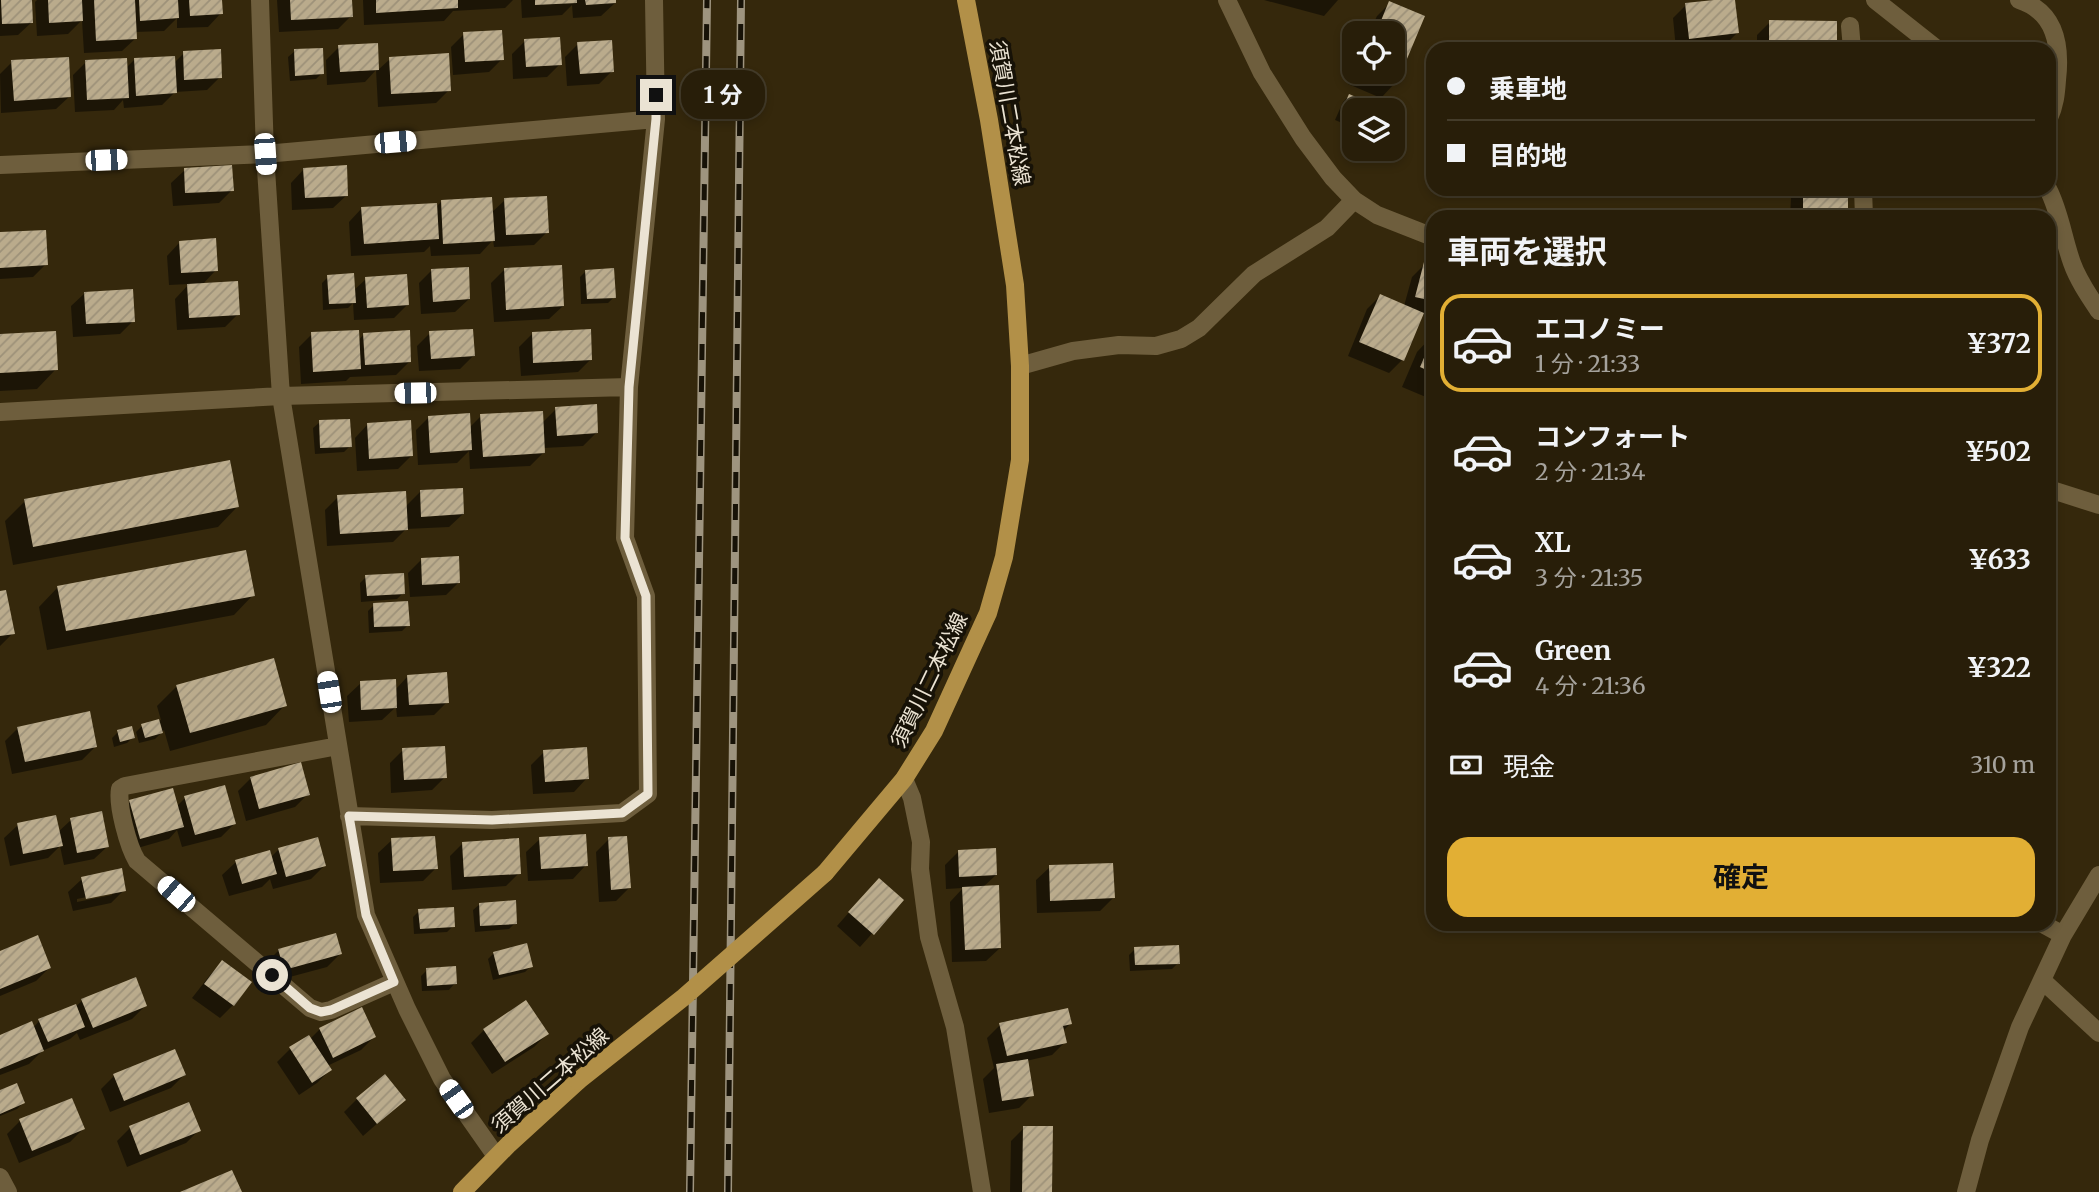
<!DOCTYPE html>
<html lang="ja">
<head>
<meta charset="utf-8">
<style>
	body { margin:0; font-family:Merriweather,"Noto Sans JP",serif; background:#302712; color:#f1f3f6; height:100vh; display:flex; flex-direction:column; font-size:26px; white-space:nowrap }
	* { box-sizing:border-box; margin:0 }
	p { font-size:23px; color:#a5a29c }
	.icon { flex:none; width:38px; height:38px; fill:none; stroke:currentColor; stroke-width:2; stroke-linecap:round; stroke-linejoin:round }
	.map { position:relative; flex:1; overflow:hidden }
	.sheet { position:absolute; left:1426px; top:210px; width:630px; height:721px; display:flex; flex-direction:column; background:#281e09; border-radius:21px; box-shadow:0 4px 10px #0003,0 0 0 2px #443c2a }
	.sheet>* { flex:none }
	.hud { position:absolute; left:1426px; top:42px; width:630px; height:154px; border-radius:21px; box-shadow:0 4px 10px #0003,0 0 0 2px #443c2a; display:grid; align-content:center; height:154px; padding:0 21px; background:#281e09 }
	.buttons { position:absolute; left:1342px; top:21px; display:grid; gap:14px }
	.buttons a { display:grid; place-items:center; width:63px; height:63px; border-radius:14px; background:#281e09; box-shadow:0 4px 10px #0003,0 0 0 2px #443c2a; font-size:35px }
	.end { position:absolute; width:32px; height:32px; margin:-16px; border:9px solid #ebe3d3; background:#111; box-shadow:0 0 0 4px #111 }
	.from { border-radius:50% }
	.bubble { position:absolute; height:49px; border-radius:21px; background:#281e09; box-shadow:0 4px 10px #0003,0 0 0 2px #443c2a; font-size:23px; font-weight:700; line-height:49px; text-align:center }
	.car { position:absolute; width:21px; height:42px; margin:-21px -10px; border-radius:9px; box-shadow:0 0 5px 2px #0007; background:linear-gradient(#fff 24%,#345 0 40%,#fff 0 76%,#345 0 86%,#fff 0) }
	.hud b { display:flex; align-items:center; gap:24px; height:66px; font-size:26px }
	.hud b+b { border-top:2px solid #443c2a }
	.hud i { width:18px; height:18px; background:#f1f3f6 }
	ul { padding:0; list-style:none }
	li { display:flex; align-items:center; gap:21px; height:98px; margin:0 14px 10px; padding:0 7px; border:4px solid transparent; border-radius:21px }
	li div { flex:1 }
	li b { display:block; font-size:26px }
	li em { font-style:normal; font-weight:700 }
	li.on { border-color:#e2af34 }
	li>.icon { width:63px; height:63px; stroke-width:1.5 }
	h2 { padding:0 21px; font-size:32px; line-height:84px }
	.pay { display:flex; align-items:center; gap:18px; height:77px; padding:0 21px; font-size:26px }
	.pay p { margin-inline-start:auto }
	.cta { display:flex; gap:14px; margin-top:auto; padding:14px 21px }
	.cta a { flex:1; height:80px; border-radius:21px; background:#e2af34; color:#111; font-size:28px; font-weight:700; line-height:80px; text-align:center }
	.map>svg:first-child { display:block }
	.shadow { fill:#0007; fill-rule:evenodd }
	.building { fill:url(#building-hatch) }
	.lines { fill:none; stroke-linecap:round; stroke-linejoin:round }
	.minor { stroke:#6e5e3d; stroke-width:18 }
	.major { stroke:#b29048; stroke-width:18 }
	.rail-casing { stroke:#9e947f; stroke-width:8 }
	.rail { stroke:#171207; stroke-width:5; stroke-dasharray:16; stroke-linecap:butt }
	.major-bridge { stroke:#b29048; stroke-width:18 }
	.route { stroke:#ebe3d3; stroke-width:9 }
	.labels { text-anchor:middle; dominant-baseline:central; stroke-width:7; stroke-linejoin:round; paint-order:stroke }
	.street-label { font-size:21px; fill:#ebe3d3; stroke:#171207 }
</style>
</head>
<body>
<div class="map">
<svg width="2099" height="1192" viewBox="0 0 2099 1192">
	<defs>
		<pattern id="building-hatch" width="6" height="6" patternUnits="userSpaceOnUse" patternTransform="scale(1.75)"><rect width="6" height="6" fill="#baab8c"/><path d="M-1 1l2-2M0 6l6-6M5 7l2-2" fill="none" stroke="#9d9179"/></pattern>
	</defs>
	<rect width="100%" height="100%" fill="#35280c"/>
	<!-- shadow -->
	<path class="shadow" d="M0,0h30l2,22 -14,13 -18,1z
		M37,0h184v13l-13,14 -31,1v-10l-13,13 -29,1 1,6 -14,13 -38,2 -2,-33 -14,14 -31,2 -2,-34z
		M277,0h74v16l-13,13 -59,3z
		M363,0h150l-8,8 -52,3 -9,10 -80,4z
		M521,0h93l1,3 -14,13 -28,2 -1,-13 -10,10 -40,3z
		M1264,0h74l-14,16z
		M1734,0l3,33 -13,13 -48,3 -3,-31 13,-13z
		M1390,3l33,14 -29,67 -13,14 -33,-14 6,-16v4h39v-39h-24l8,-17z
		M1770,22l65,27h-78v-14z
		M464,34l38,25 -13,13 -36,3 -2,-28z
		M525,41l35,23 -13,13 -34,2 -1,-25z
		M376,44l2,26 12,-11 59,31 -13,13 -58,4 -2,-37 -11,12 -38,3 -1,-25 13,-13z
		M578,44l34,27 -13,13 -32,2 -2,-29z
		M295,51l27,22 -6,6 -26,2 -2,-24z
		M184,53l36,24 -13,13 -32,2 -13,13 -38,3 -1,-8 -9,10 -39,2 -2,-37 13,-13 39,7 10,-10 39,4z
		M12,62l58,34 -14,13 -55,4 -1,-39z
		M1349,96l22,9 -2,5h-15v18l-19,-8 8,-18z
		M304,169l43,26 -14,13 -41,2 -1,-27z
		M185,170l47,20 -13,13 -46,3 -2,-23z
		M1799,189h47v21l-7,7h-49l1,-19z
		M505,200l42,32 -13,13 -40,2 -1,-7 -13,14 -49,2 -1,-10 -6,6 -73,4 -2,-34 13,-14h73l6,-6 50,11z
		M0,234l46,30 -13,13 -33,2z
		M180,242l36,28 -14,15 36,29 -13,13 -48,3 -2,-31 14,-15 -20,1 -2,-29z
		M1425,264l8,2v51l-11,-3 -20,46 -13,13 -41,-17 19,-47 13,-13 24,10 8,-29z
		M432,270l37,29 -14,13 -34,2 -2,-31z
		M504,270l59,36 -14,13 -55,3 -3,-39z
		M586,271l28,26 -6,6 -27,1 -1,-27z
		M328,277l25,14 13,-12 41,26 -13,13 -40,2 -1,-17 -5,5 -25,2 -1,-27z
		M85,293l48,28 -13,13 -47,3 -2,-31z
		M430,333l43,23 -13,13 -41,2 -2,-25z
		M312,334l46,7 5,-6 47,26 -14,14 -46,2 -4,4 -45,3 -2,-37z
		M532,334l59,25 -13,13 -57,4 -2,-29z
		M1433,335v65l-31,-13 15,-35z
		M0,336l56,33 -19,20 -37,2z
		M556,409l40,24 -13,13 -40,2v5l-13,13 -60,3 -1,-18 -12,12 -39,2 -2,-35 13,-13 40,11 12,-12 61,7z
		M320,422l30,24 -6,6 -29,2 -2,-26z
		M368,424l43,32 -13,13 -41,2 -2,-33z
		M420,492l43,22 -14,13 -43,2 -13,13 -66,4 -2,-36 13,-13 67,10z
		M25,501l212,6 -19,20 -205,38 -8,-44z
		M421,560l38,22 -13,13 -36,2 -2,-24z
		M366,577l37,16 -6,6 -36,3 -1,-19z
		M58,587l195,8 -19,20 -187,35 -8,-43z
		M0,593l13,40 -13,13z
		M374,605l34,20 -6,6 -33,2 -1,-22z
		M408,676l39,26 -13,13 -37,2 -1,-10 -14,13 -33,2 -2,-26 14,-13 34,7z
		M177,686l108,19 -19,20 -96,26 -6,-21 -9,9 -16,4 -3,-11 6,-6 19,-6 -4,-14z
		M18,728l77,19 -13,13 -70,14 -7,-33z
		M118,732l15,5 -6,6 -13,4 -2,-9z
		M403,750l42,27 -13,13 -41,3 -1,-30z
		M544,752l43,26 -13,14 -41,2 -2,-29z
		M251,778l57,16 -13,13 -49,14 -8,-30z
		M185,798l49,26 -13,13 -39,10 -5,-17 -8,9 -42,12 -10,-36 13,-13 46,5z
		M71,820l37,26 -14,13 -30,6 -4,-19 -12,12 -38,8 -6,-28 14,-13 40,7z
		M540,839l46,26 -13,14 -45,2 -2,-29z
		M609,839l20,49 -13,13 -17,1 -3,-50z
		M392,840l44,28 -13,13 -43,2 -2,-30z
		M463,843l56,30 -13,13 -54,4 -2,-34z
		M278,850l46,16 -13,13 -38,10 -3,-10 -8,8 -33,9 -7,-21 14,-13 35,-5z
		M958,852l38,23 -14,13 18,60 -14,13 -34,1 -2,-60 13,-14 -17,1 -1,-24z
		M1050,867l63,31 -13,13 -63,2 -1,-33z
		M82,879l42,11 -13,13 -38,8 -5,-19zM112,892v3l-35,7v-3z
		M866,893l36,7 -42,47 -23,-21z
		M480,904l35,19 -6,6 -34,3 -2,-22z
		M419,911l34,15 -6,6 -33,2 -1,-17z
		M1135,949l43,14 -6,6 -42,2 -1,-16z
		M279,950l61,4 -13,13 -56,15 -5,-19z
		M0,953l49,15 -13,13 -36,15z
		M494,953l37,13 -6,6 -32,8 -5,-21z
		M222,962l11,43 -13,13 -28,-20 18,-23z
		M427,970l28,13 -6,7 -27,1 -1,-15z
		M82,1001l63,5 -13,13 -52,21 -3,-7 -7,6 -28,12 -13,13 -29,11v-39l33,-8 6,-7 36,-14z
		M1070,1024l-8,8 3,10 -13,13 -26,6 6,34 -13,13 -30,5 -6,-34 11,-11 -7,-30 13,-13z
		M320,1029l54,8 -13,13 -34,16 3,4 -13,13 -18,12 -22,-33 13,-13 20,-10z
		M484,1030l63,4 -13,13 -42,27 -21,-31z
		M184,1075l-13,13 -61,24 -9,-23 13,-13z
		M0,1091l23,12 -6,6 -17,7z
		M357,1099l47,1 -41,36 -19,-24z
		M188,1104l11,26 -13,13 -59,24 -10,-26 13,-13z
		M20,1121l63,8 -13,13 -51,21 -12,-29z
		M1024,1128l26,64h-40l1,-51z"/>
	<!-- building -->
	<path class="building" d="M1,0h31l1,23 -31,1z
		M48,0h34l1,21 -34,2z
		M94,0h41l2,39 -41,2z
		M139,0h39l1,18 -39,3z
		M189,0h33l1,14 -33,2z
		M290,0h62l1,17 -62,3z
		M376,0h82v8l-82,5z
		M535,0h42v3l-42,2z
		M585,0h31v3l-30,2z
		M1714,0h21l4,33 -50,6 -4,-36z
		M1389,1l36,15 -29,69 -33,-13h30v-39h-17z
		M1769,20l68,1v28h-68z
		M502,30l2,30 -39,2 -2,-30z
		M560,37l2,28 -36,2 -2,-28z
		M612,40l2,32 -34,2 -3,-32z
		M378,43l1,27 -39,2 -2,-27z
		M323,48l1,26 -29,2 -1,-27z
		M221,49l1,29 -38,2 -1,-29z
		M449,53l2,38 -60,3 -2,-37z
		M175,56l2,37 -41,3 -2,-38z
		M69,57l2,40 -57,4 -3,-41z
		M127,58l2,40 -42,2 -2,-40z
		M1349,94l24,10 -2,6h-17v10l-14,-6z
		M232,165l2,26 -49,2 -1,-25z
		M347,165l1,31 -43,2 -2,-30z
		M1803,189h45v22l-45,-1z
		M547,196l2,37 -43,2 -2,-37z
		M492,197l3,44 -52,3 -2,-44z
		M437,203l2,36 -75,5 -3,-37z
		M46,230l2,35 -48,3v-36z
		M216,238l2,33 -37,2 -2,-32z
		M1424,262l9,2v37l-18,-4z
		M562,265l2,41 -58,4 -2,-42z
		M469,267l1,32 -37,3 -2,-33z
		M614,268l2,30 -29,1 -2,-29z
		M354,273l2,30 -27,1 -2,-29z
		M407,274l2,31 -42,3 -2,-31z
		M238,281l2,34 -51,3 -2,-34z
		M133,289l2,33 -49,2 -2,-32z
		M1380,294l44,19 -20,48 -45,-19z
		M473,329l2,27 -44,3 -2,-28z
		M591,329l1,31 -59,3 -1,-31z
		M359,330l2,39 -48,3 -2,-40z
		M410,330l1,32 -46,3 -2,-32z
		M56,331l2,39 -58,3v-39z
		M1433,337v36l-13,-6z
		M597,404l1,29 -41,3 -2,-29z
		M543,411l2,42 -62,4 -3,-43z
		M470,413l2,37 -42,3 -2,-37z
		M350,419l2,28 -32,1 -1,-28z
		M411,420l2,36 -44,3 -2,-36z
		M230,460l9,47 -206,40 -9,-48z
		M463,488l1,26 -43,3 -1,-27z
		M406,491l2,39 -68,4 -3,-39z
		M246,550l9,46 -189,35 -9,-45z
		M459,556l1,27 -38,2 -1,-27z
		M404,573l1,21 -38,2 -2,-21z
		M6,590l9,44 -15,2v-45z
		M408,601l2,25 -36,1 -1,-24z
		M274,658l13,48 -97,27 -14,-48z
		M447,672l2,31 -40,2 -2,-30z
		M396,679l1,29 -36,2 -1,-29z
		M90,711l7,36 -72,15 -8,-35z
		M159,719l4,14 -18,5 -4,-14z
		M132,726l3,12 -15,4 -3,-12z
		M445,746l2,32 -43,2 -2,-32z
		M587,747l2,32 -44,3 -2,-32z
		M301,762l9,33 -51,14 -9,-32z
		M225,785l11,39 -41,11 -11,-39z
		M173,788l11,39 -44,12 -11,-39z
		M102,811l7,36 -32,6 -7,-35z
		M56,815l7,31 -40,8 -6,-31z
		M586,834l2,32 -47,3 -2,-32z
		M435,836l3,33 -45,2 -2,-33z
		M627,836l4,52 -20,2 -3,-53z
		M318,837l8,29 -40,11 -8,-29z
		M519,838l2,36 -57,3 -2,-35z
		M996,848l1,27 -38,2 -1,-27z
		M270,850l7,24 -35,10 -7,-24z
		M1113,863l2,35 -65,3 -1,-36z
		M122,868l4,23 -40,8 -5,-22z
		M879,878l25,22 -30,35 -26,-23z
		M999,885l2,63 -36,2 -3,-63z
		M516,900l1,24 -37,2 -1,-23z
		M454,907l1,20 -35,2 -2,-20z
		M336,933l6,21 -58,16 -6,-21z
		M38,935l13,33 -51,21v-38z
		M527,943l6,24 -34,8 -6,-23z
		M1179,945l1,19 -45,1 -1,-18z
		M222,960l30,22 -18,24 -30,-22z
		M456,966l1,18 -30,2 -1,-18z
		M136,977l11,29 -54,22 -12,-29z
		M526,1000l23,34 -44,28 -22,-33z
		M76,1004l9,23 -37,15 -10,-23z
		M362,1007l14,30 -43,21 -14,-30z
		M1068,1008l4,16 -9,2 4,17 -60,13 -8,-33z
		M32,1021l12,30 -44,18v-34z
		M309,1035l23,35 -20,13 -23,-36z
		M175,1049l11,26 -62,26 -11,-27z
		M1028,1059l6,37 -32,5 -6,-37z
		M385,1074l21,26 -29,24 -21,-26z
		M17,1083l8,20 -25,11v-24z
		M72,1098l13,31 -53,22 -13,-32z
		M189,1102l12,29 -61,24 -11,-29z
		M1023,1126h30l-1,66h-30z
		M232,1170l10,22h-62z"/>
	<g class="lines">
		<!-- minor -->
		<path class="minor" d="M260,0l5,154 16,242 85,519 41,94 35,70 54,77
			M1227,0l35,73 41,65 30,40 21,22 23,15 56,22
			M1875,0l62,49
			M2019,0c37,12 42,46 38,80 -1,14 -2,25 -8,38
			M1850,26l2,23
			M0,165l265,-11 391,-35
			M1863,189l1,28
			M2048,189c12,23 15,49 24,74 6,17 17,33 27,48
			M1020,366l53,-15 46,-6 37,1 25,-7 18,-11 55,-54 73,-46 27,-28
			M0,412l281,-16 348,-9
			M2049,489l50,16
			M338,746l-213,40 -5,3c-3,16 8,57 17,72l173,147 11,4 10,-2 63,-28
			M904,779l8,19 9,44 -1,27 9,68 26,90 27,165
			M349,816l143,4 130,-7 26,-19 -2,-198 -21,-58 4,-151 27,-268 -2,-119
			M2043,924l20,11
			M2043,981l56,52
			M0,1177l8,15
			M1966,1192l14,-52 40,-113 43,-92 36,-60"/>
		<!-- major -->
		<path class="major" d="M825,873l79,-94 30,-48 54,-118 16,-56 16,-97v-94l-5,-81 -26,-165 -23,-120
			M462,1192l47,-48 69,-63"/>
		<defs>
			<path id="rail" d="M690,1192l17,-1192
				M728,1192l13,-1192"/>
		</defs>
		<!-- rail casing -->
		<use href="#rail" class="rail-casing"/>
		<!-- rail -->
		<use href="#rail" class="rail"/>
		<!-- major-bridge -->
		<path class="major-bridge" d="M578,1081l106,-84 141,-124"/>
	</g>
	<g class="lines">
		<!-- route -->
		<path class="route" d="M272,975l38,33 11,4 10,-2 63,-28 -28,-67 -17,-99 143,4 130,-7 26,-19 -2,-198 -21,-58 4,-151 27,-268v-24"/>
	</g>
	<g class="labels">
		<!-- street labels -->
		<g class="street-label">
			<text transform="translate(1010 113) rotate(80)">須賀川二本松線</text>
			<text transform="translate(929 680) rotate(-64)">須賀川二本松線</text>
			<text transform="translate(550 1080) rotate(-41)">須賀川二本松線</text>
		</g>
	</g>
</svg>
<div class="buttons">
<a><svg class="icon" aria-label="locate" viewBox="0 0 24 24"><circle cx="12" cy="12" r="6"/><path d="M12 2v4M12 18v4M2 12h4M18 12h4"/></svg></a>
<a><svg class="icon" aria-label="layers" viewBox="0 0 24 24"><path d="M12 4l9 5-9 5-9-5zM3 14l9 5 9-5"/></svg></a>
</div>
<i class="end from" style="left:272px;top:975px"></i>
<i class="end" style="left:656px;top:95px"></i>
<div class="bubble" style="left:681px;top:70px;width:84px">1 分</div>
<i class="car" style="left:395px;top:142px;rotate:85deg"></i>
<i class="car" style="left:265px;top:154px;rotate:176deg"></i>
<i class="car" style="left:106px;top:160px;rotate:88deg"></i>
<i class="car" style="left:415px;top:393px;rotate:269deg"></i>
<i class="car" style="left:329px;top:692px;rotate:351deg"></i>
<i class="car" style="left:176px;top:894px;rotate:311deg"></i>
<i class="car" style="left:456px;top:1099px;rotate:325deg"></i>
<div class="hud">
<b><i class="from"></i>乗車地</b>
<b><i></i>目的地</b>
</div>
<section class="sheet">
<h2>車両を選択</h2>
<ul>
<li class="on"><svg class="icon" aria-label="car" viewBox="0 0 24 24"><path d="M5 17H2v-5l4-1 3-4h7l3 4 3 1v5h-3M9 17h6M6 11h13"/><circle cx="7" cy="17" r="2"/><circle cx="17" cy="17" r="2"/></svg><div><b>エコノミー</b><p>1 分 · 21:33</p></div><em>¥372</em></li>
<li><svg class="icon" aria-label="car" viewBox="0 0 24 24"><path d="M5 17H2v-5l4-1 3-4h7l3 4 3 1v5h-3M9 17h6M6 11h13"/><circle cx="7" cy="17" r="2"/><circle cx="17" cy="17" r="2"/></svg><div><b>コンフォート</b><p>2 分 · 21:34</p></div><em>¥502</em></li>
<li><svg class="icon" aria-label="car" viewBox="0 0 24 24"><path d="M5 17H2v-5l4-1 3-4h7l3 4 3 1v5h-3M9 17h6M6 11h13"/><circle cx="7" cy="17" r="2"/><circle cx="17" cy="17" r="2"/></svg><div><b>XL</b><p>3 分 · 21:35</p></div><em>¥633</em></li>
<li><svg class="icon" aria-label="car" viewBox="0 0 24 24"><path d="M5 17H2v-5l4-1 3-4h7l3 4 3 1v5h-3M9 17h6M6 11h13"/><circle cx="7" cy="17" r="2"/><circle cx="17" cy="17" r="2"/></svg><div><b>Green</b><p>4 分 · 21:36</p></div><em>¥322</em></li>
</ul>
<div class="pay"><svg class="icon" aria-label="cash" viewBox="0 0 24 24"><path d="M3 7h18v10H3z"/><circle cx="12" cy="12" r="2"/></svg>現金<p>310 m</p></div>
<div class="cta"><a>確定</a></div>
</section>
</div>
</body>
</html>
